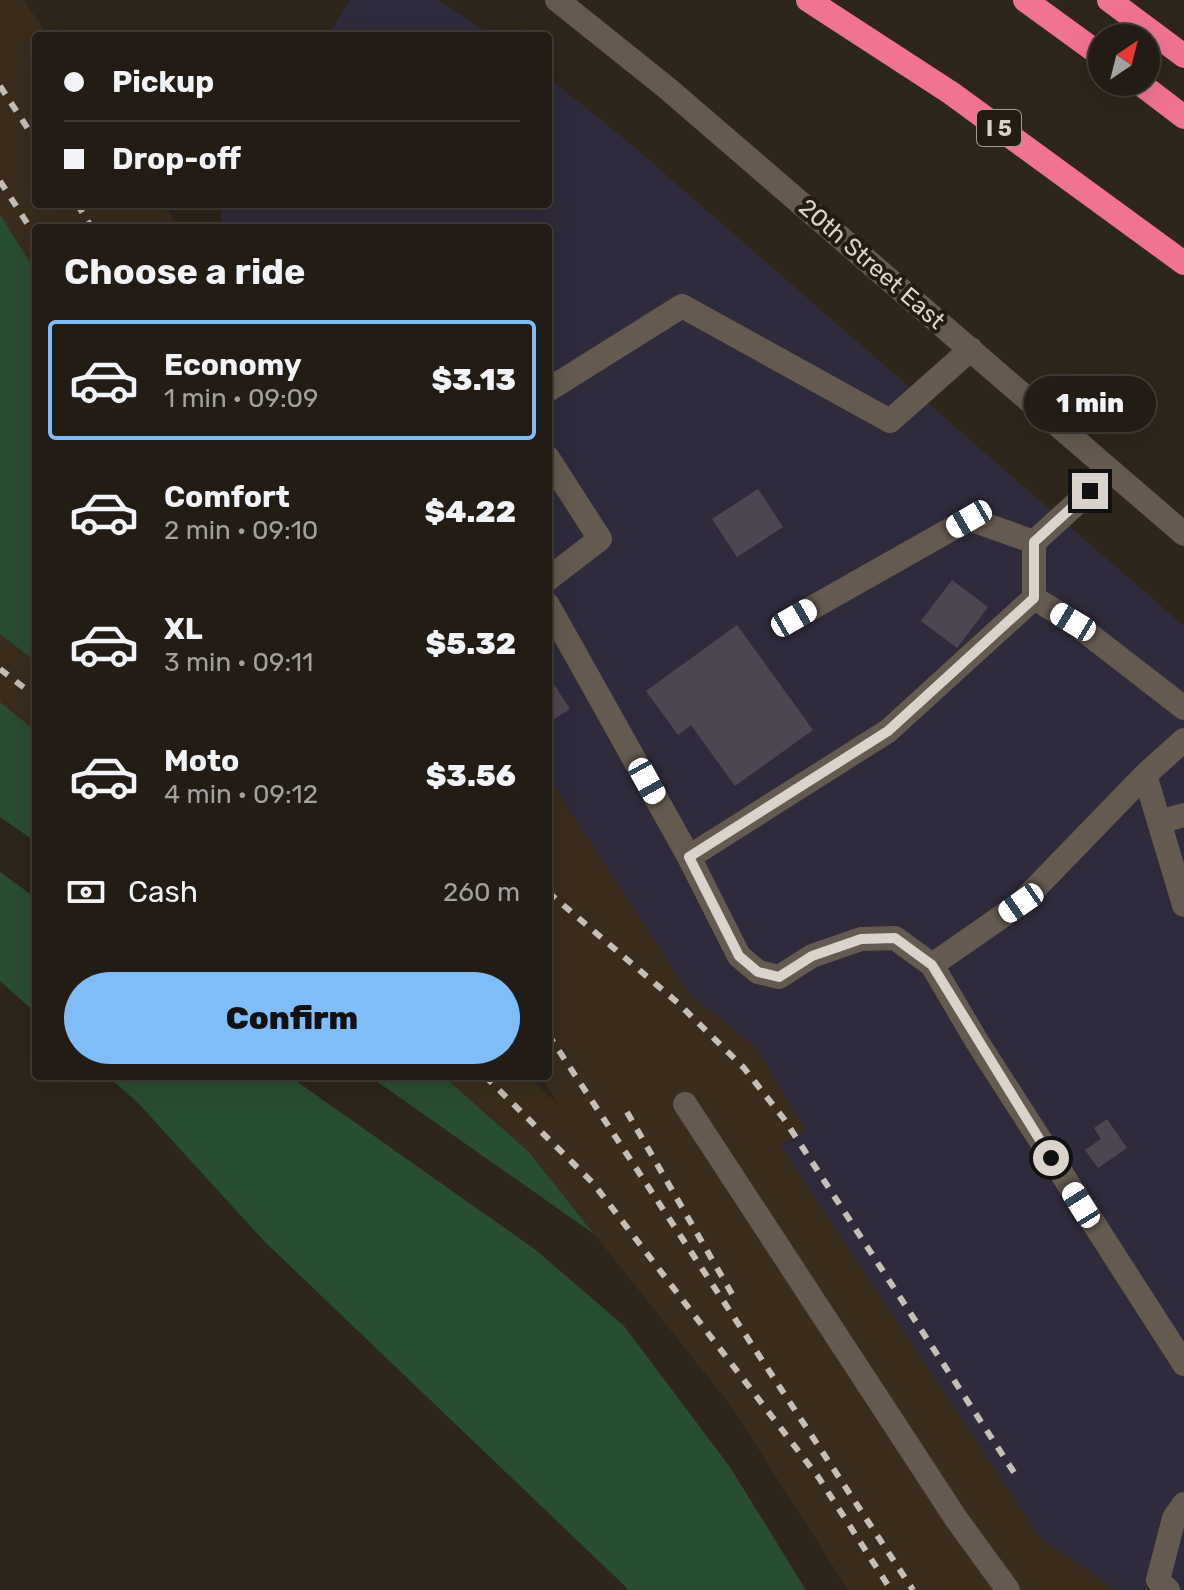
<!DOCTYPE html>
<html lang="en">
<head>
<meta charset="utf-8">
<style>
	body { margin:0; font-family:Rubik,sans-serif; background:#2e2922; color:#f1f3f6; height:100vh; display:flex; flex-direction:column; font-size:30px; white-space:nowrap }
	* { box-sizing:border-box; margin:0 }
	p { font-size:26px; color:#a2a1a0 }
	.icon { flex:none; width:44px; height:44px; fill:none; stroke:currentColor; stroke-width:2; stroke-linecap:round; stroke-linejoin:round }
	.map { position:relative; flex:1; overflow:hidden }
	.sheet { position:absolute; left:32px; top:224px; width:520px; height:856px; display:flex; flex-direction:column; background:#221c14; border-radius:8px; box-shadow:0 8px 32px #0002,0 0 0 2px #3f3a34 }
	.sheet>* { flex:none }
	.hud { position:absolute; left:32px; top:32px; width:520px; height:176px; border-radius:8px; box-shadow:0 8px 32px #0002,0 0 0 2px #3f3a34; display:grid; align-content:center; height:176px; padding:0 32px; background:#221c14 }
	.needle { width:52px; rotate:35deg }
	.fabs { position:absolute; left:1088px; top:24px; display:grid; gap:16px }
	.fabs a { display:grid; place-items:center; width:72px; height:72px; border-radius:50%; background:#221c14; box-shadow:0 8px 32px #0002,0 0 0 2px #3f3a34; font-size:40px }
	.end { position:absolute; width:36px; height:36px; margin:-18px; border:10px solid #d9d3cc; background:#111; box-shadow:0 0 0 4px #111 }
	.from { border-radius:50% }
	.bubble { position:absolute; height:56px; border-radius:28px; background:#221c14; box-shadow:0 8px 32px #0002,0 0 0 2px #3f3a34; font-size:26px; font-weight:800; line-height:56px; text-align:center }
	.car { position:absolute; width:24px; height:48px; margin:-24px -12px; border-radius:10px; box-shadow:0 0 6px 2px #0007; background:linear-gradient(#fff 24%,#345 0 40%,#fff 0 76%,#345 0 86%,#fff 0) }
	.hud b { display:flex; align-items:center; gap:28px; height:76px; font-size:30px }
	.hud b+b { border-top:2px solid #3f3a34 }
	.hud i { width:20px; height:20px; background:#f1f3f6 }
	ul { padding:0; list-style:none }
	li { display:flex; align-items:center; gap:24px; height:120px; margin:0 16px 12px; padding:0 16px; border:4px solid transparent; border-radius:8px }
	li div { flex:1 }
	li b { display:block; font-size:30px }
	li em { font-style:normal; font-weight:800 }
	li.selected { border-color:#7fbdfa }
	li>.icon { width:72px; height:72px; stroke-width:1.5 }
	h2 { padding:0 32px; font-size:36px; line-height:96px }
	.pay { display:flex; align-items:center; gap:20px; height:88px; padding:0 32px; font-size:30px }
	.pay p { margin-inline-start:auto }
	.action { display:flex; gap:16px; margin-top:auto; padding:16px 32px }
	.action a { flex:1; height:92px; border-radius:48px; background:#7fbdfa; color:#111; font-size:32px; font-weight:800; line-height:92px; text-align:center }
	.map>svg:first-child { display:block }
	.built { fill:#3a2d1d }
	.industrial { fill:#302b3c }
	.green { fill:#294d31 }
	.building { fill:#4d4652 }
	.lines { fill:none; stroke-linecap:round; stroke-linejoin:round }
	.minor { stroke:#645a4f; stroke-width:24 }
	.highway { stroke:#f17392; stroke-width:24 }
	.rail { stroke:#c5bfb7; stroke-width:6; stroke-dasharray:10 10; stroke-linecap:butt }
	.route { stroke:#d9d3cc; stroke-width:10 }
	.labels { text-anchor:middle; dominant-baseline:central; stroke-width:8; stroke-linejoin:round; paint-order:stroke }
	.shield { fill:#241c12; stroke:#a39c94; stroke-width:2 }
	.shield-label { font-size:22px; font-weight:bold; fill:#d9d3cc }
	.street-label { font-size:24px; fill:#d9d3cc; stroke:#241c12 }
</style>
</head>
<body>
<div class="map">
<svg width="1184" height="1590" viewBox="0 0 1184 1590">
	<rect width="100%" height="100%" fill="#2e251b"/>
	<!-- built -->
	<path class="built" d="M0,0h24l24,36h-12v168h127l16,24h-143v44l-36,-58z
		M0,634l36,28v69l-36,-29z
		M548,776l143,219 66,53 50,82 -25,15 260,394 75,51h-269l-117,-184 -203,-255 -85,-75h84l30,27 -16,-27h7z"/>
	<!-- industrial -->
	<path class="industrial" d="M350,0h89l54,36h-166z
		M548,77l85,69 551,480v964h-67l-75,-51 -261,-394 25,-15 -49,-82 -66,-53 -143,-219v-548h-328l2,-24h326z"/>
	<!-- green -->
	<path class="green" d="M0,214l36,58v390l-36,-28z
		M0,702l36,29v111l-36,-25z
		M0,872l36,26v115l-36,-32z
		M108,1076h181l247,174 88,76 106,141 76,123h-177l-364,-348 -126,-138z
		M369,1076h74l85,75 66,83z"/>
	<!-- building -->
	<path class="building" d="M758,489l25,38 -46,30 -25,-38z
		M952,580l36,27 -31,41 -36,-27z
		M737,625l76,105 -78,56 -44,-61 -13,10 -32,-44z
		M548,675l22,34 -22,14z
		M1107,1119l20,29 -29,20 -13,-18 16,-11 -7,-11z"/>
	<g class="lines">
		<!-- minor -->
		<path class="minor" d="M557,0l110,88 517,446
			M548,390l134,-84 208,115 81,-72
			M548,458l52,81 -52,40
			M1034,542v56l39,24 111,86
			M548,605l141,252 199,-126 146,-133
			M794,618l175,-99 65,23 77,-70
			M1184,740l-39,35 39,130
			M1159,822l25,-7
			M689,857l50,99 19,16 21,5 33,-21 49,-17 34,-1 37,27 44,75 208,324
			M932,965l89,-62 124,-128
			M685,1104l272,416 51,70
			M1168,1590l-10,-10 16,-62 10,-14"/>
		<!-- highway -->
		<path class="highway" d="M808,0l143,93 233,170
			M1025,0l77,56
			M1109,0l75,56
			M1138,82l46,35"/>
		<!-- rail -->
		<path class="rail" d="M0,86l36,55
			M0,181l36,56
			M77,204l15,24
			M0,669l36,28
			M548,892l130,111 66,65 40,51 231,355
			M548,1034l365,556
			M485,1076l108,107 226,295 72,112
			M627,1112l105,182"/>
	</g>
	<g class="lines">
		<!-- route -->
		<path class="route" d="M1051,1158l-119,-193 -37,-27 -34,1 -49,17 -33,21 -21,-5 -19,-16 -50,-99 199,-126 146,-133v-56l56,-51"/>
	</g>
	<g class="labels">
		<!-- shield labels -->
		<rect class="shield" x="977" y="110" width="44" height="36" rx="6"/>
		<g class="shield-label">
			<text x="999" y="128">I 5</text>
		</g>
		<!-- street labels -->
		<g class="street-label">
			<text transform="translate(872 264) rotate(41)">20th Street East</text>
		</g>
	</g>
</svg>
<div class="fabs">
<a><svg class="needle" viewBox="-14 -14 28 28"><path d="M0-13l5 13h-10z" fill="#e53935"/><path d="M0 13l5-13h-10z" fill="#a2a1a0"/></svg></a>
</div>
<i class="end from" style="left:1051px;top:1158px"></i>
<i class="end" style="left:1090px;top:491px"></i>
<div class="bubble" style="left:1024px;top:376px;width:132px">1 min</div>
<i class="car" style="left:969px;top:519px;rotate:240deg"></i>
<i class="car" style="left:794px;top:618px;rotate:60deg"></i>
<i class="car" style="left:1073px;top:622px;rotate:301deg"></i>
<i class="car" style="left:647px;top:781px;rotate:151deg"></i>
<i class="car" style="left:1021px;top:903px;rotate:235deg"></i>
<i class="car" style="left:1081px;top:1205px;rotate:328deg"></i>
<div class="hud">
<b><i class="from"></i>Pickup</b>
<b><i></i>Drop-off</b>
</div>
<section class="sheet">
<h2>Choose a ride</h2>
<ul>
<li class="selected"><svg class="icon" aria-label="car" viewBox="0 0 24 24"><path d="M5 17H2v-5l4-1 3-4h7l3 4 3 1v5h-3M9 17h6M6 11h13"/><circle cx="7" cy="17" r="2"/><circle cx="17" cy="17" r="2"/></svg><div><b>Economy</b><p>1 min · 09:09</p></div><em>$3.13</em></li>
<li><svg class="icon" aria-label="car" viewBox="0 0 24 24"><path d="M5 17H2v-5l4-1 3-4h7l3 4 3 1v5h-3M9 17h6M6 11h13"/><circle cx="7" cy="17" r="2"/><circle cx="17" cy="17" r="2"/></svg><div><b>Comfort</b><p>2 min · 09:10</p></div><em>$4.22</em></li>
<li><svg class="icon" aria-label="car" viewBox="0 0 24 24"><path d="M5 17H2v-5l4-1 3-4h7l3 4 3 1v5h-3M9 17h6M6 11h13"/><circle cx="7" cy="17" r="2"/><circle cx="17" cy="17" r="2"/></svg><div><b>XL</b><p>3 min · 09:11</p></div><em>$5.32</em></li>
<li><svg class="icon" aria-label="car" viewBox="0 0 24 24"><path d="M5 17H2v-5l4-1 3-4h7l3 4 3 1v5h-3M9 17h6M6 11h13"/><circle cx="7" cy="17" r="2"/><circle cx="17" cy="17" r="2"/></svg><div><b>Moto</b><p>4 min · 09:12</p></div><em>$3.56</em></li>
</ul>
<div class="pay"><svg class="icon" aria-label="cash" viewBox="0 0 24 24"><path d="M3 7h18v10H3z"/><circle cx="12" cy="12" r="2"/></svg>Cash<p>260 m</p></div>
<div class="action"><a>Confirm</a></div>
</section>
</div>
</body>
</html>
